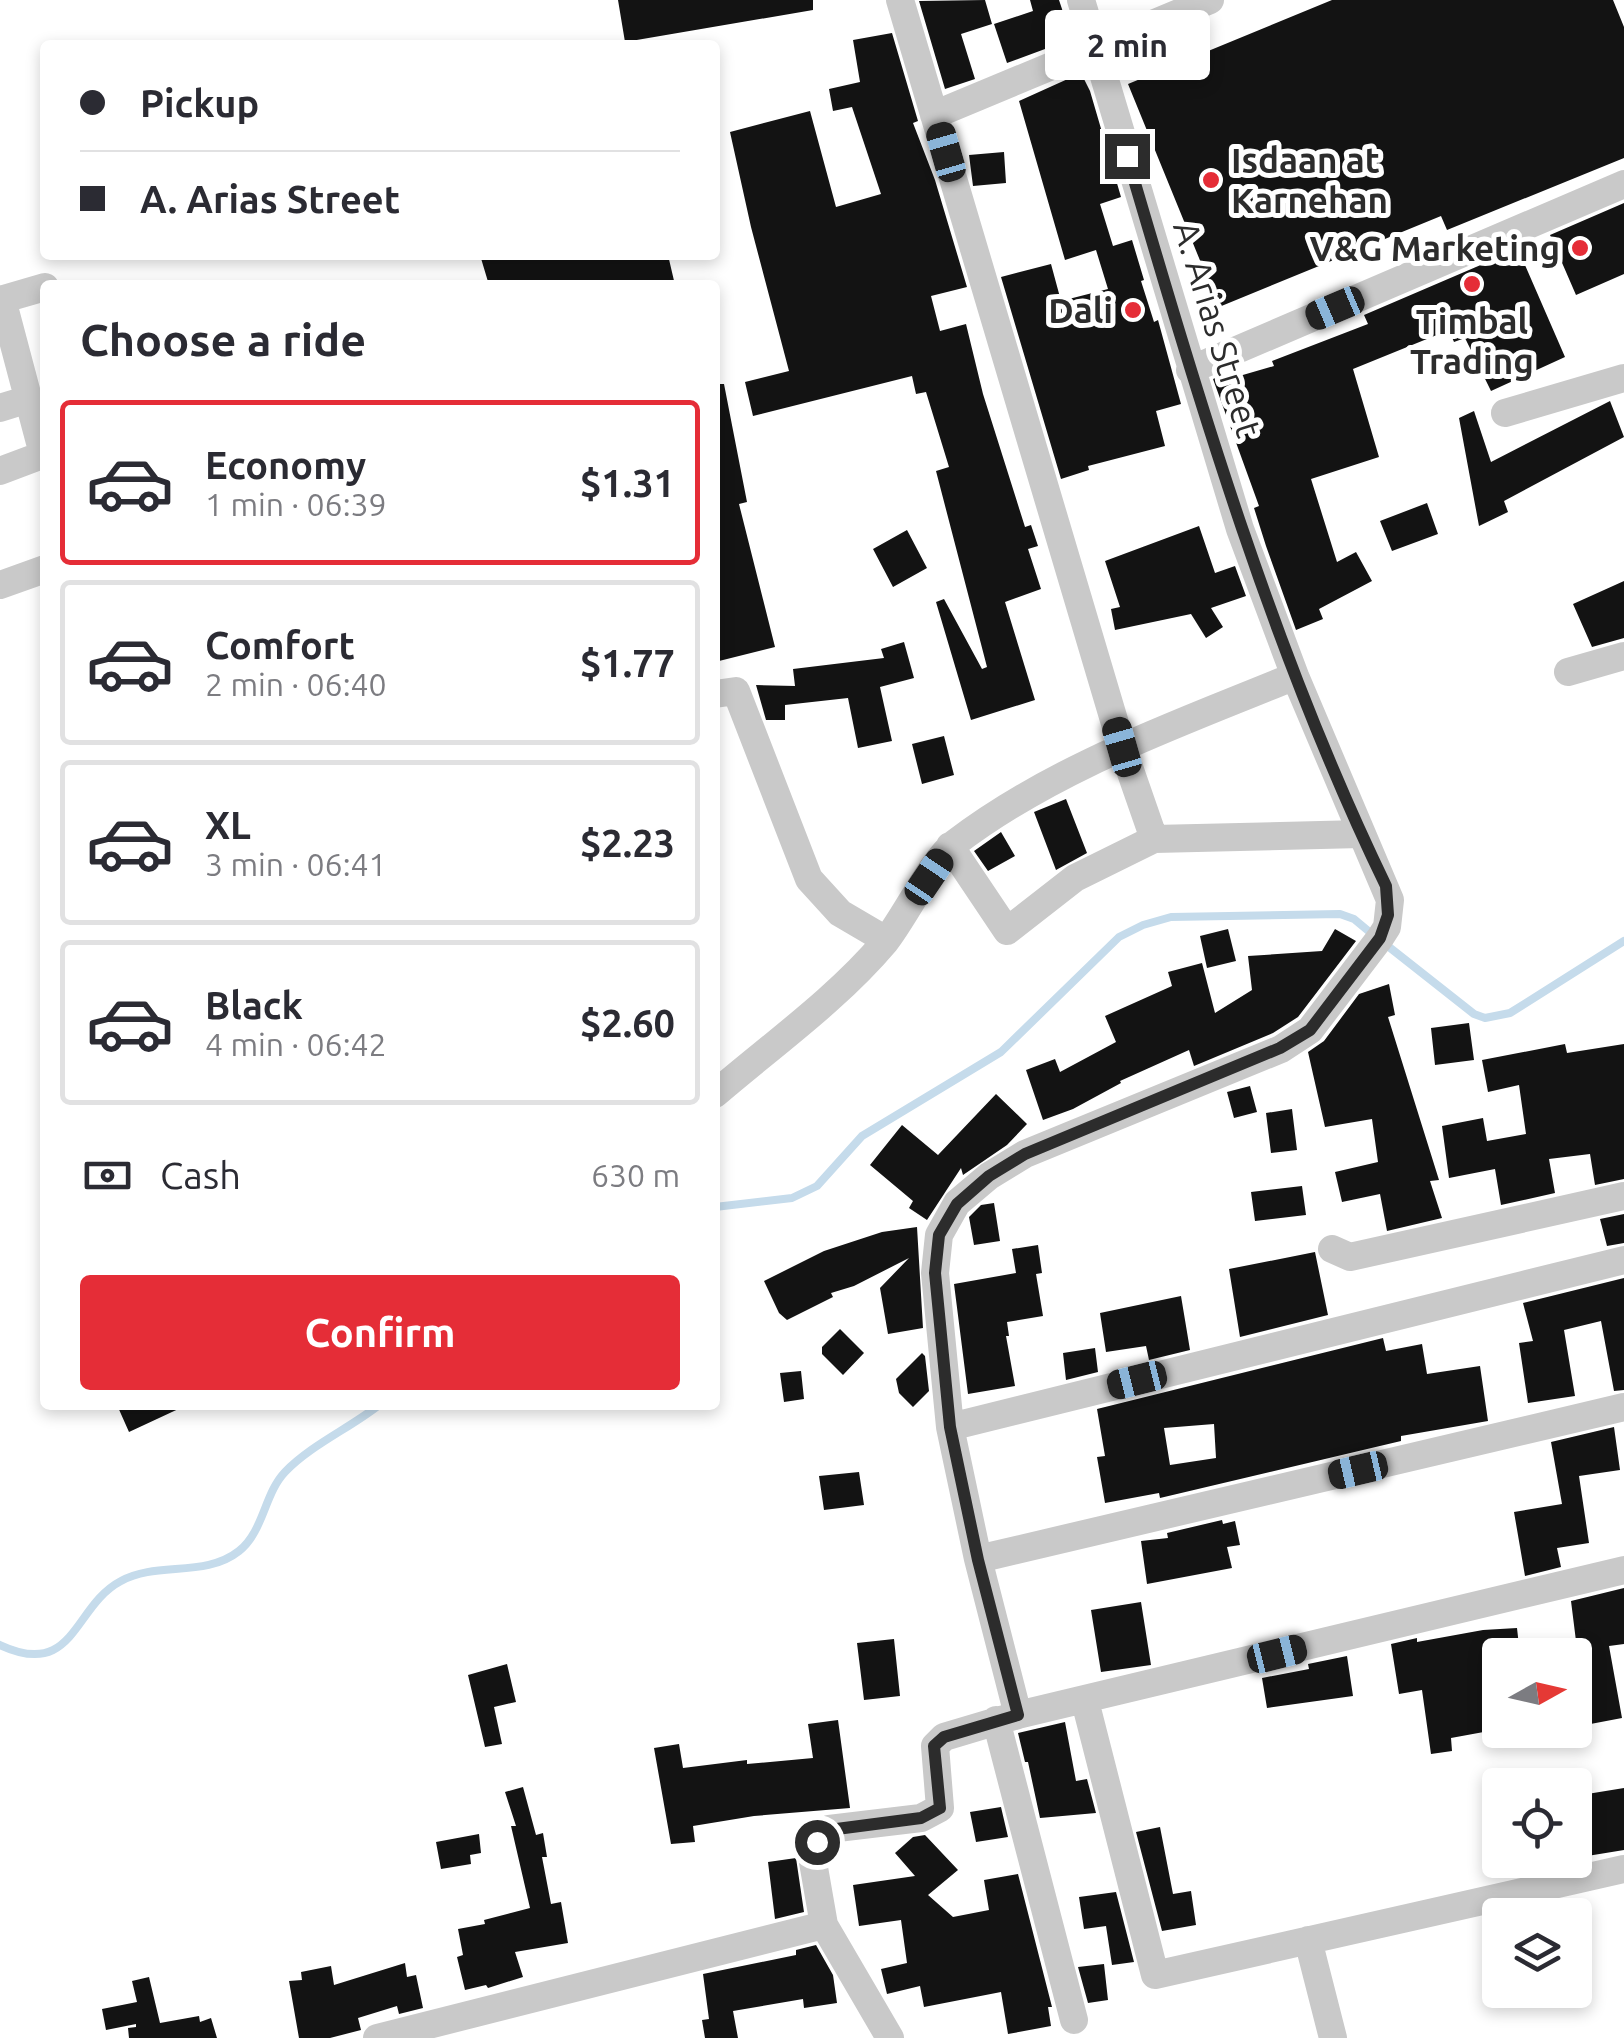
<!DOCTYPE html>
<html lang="en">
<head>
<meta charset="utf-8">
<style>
	body { margin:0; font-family:Ubuntu,sans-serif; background:#f2f2f3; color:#2b2b33; height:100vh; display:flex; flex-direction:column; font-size:38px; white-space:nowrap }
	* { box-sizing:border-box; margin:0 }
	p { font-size:32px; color:#7c7c81 }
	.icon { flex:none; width:55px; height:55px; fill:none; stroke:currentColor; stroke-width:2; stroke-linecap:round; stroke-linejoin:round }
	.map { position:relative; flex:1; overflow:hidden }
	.sheet { position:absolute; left:40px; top:280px; width:680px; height:1130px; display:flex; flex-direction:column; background:#fff; border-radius:10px; box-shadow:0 5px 15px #0003 }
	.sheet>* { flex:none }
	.banner { position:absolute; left:40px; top:40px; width:680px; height:220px; border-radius:10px; box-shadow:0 5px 15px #0003; display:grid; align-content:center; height:220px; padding:0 40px; background:#fff }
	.needle { width:65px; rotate:82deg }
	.controls { position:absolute; left:1482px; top:1638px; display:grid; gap:20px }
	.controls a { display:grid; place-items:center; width:110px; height:110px; border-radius:10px; background:#fff; box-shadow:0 5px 15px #0003; font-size:50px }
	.end { position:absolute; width:45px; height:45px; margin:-22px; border:12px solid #2c2c2c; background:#fff; box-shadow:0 0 0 5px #fff }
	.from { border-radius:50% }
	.bubble { position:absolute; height:70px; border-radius:10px; background:#fff; box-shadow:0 5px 15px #0003; font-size:32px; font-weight:600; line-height:70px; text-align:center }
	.car { position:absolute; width:30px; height:60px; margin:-30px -15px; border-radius:12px; box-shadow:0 0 8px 2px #0007; background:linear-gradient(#222 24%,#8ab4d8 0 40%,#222 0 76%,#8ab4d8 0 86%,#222 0) }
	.banner b { display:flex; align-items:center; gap:35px; height:95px; font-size:38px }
	.banner b+b { border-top:2px solid #e1e1e2 }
	.banner i { width:25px; height:25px; background:#2b2b33 }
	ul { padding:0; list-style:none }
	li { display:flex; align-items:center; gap:30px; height:165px; margin:0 20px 15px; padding:0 20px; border:5px solid #e1e1e2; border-radius:10px }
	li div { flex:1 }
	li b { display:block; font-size:38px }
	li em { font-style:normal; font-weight:600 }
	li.active { border-color:#e52d37 }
	li>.icon { width:90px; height:90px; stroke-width:1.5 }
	h2 { padding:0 40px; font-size:45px; line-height:120px }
	.pay { display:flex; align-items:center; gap:25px; height:110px; padding:0 40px; font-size:38px }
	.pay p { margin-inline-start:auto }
	.action { display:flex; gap:20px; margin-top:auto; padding:20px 40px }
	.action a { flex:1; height:115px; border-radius:10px; background:#e52d37; color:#fff; font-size:40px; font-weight:600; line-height:115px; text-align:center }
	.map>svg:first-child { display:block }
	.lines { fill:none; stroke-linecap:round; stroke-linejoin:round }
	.stream { stroke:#c5dbeb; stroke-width:8 }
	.building { fill:#131313; fill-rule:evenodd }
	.street { stroke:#c9c9c9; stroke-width:28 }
	.route { stroke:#2c2c2c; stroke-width:12 }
	.poi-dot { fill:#e52d37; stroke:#fff; stroke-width:4 }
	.labels { text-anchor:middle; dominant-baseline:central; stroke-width:10; stroke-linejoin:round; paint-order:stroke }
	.poi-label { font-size:35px; font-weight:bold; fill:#2c2c2c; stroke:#fff; text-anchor:end }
	.street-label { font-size:35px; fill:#2c2c2c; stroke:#fff }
</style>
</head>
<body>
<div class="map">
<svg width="1624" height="2038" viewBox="0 0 1624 2038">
	<rect width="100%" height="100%" fill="#fff"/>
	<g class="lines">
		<!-- stream -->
		<path class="stream" d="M1389,947l85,67 11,4 25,-5 114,-72
			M715,1207l77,-9 25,-12 45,-50 139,-84 118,-115 24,-12 28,-8 169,-3 14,5 18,15
			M0,1645c75,35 73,-39 121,-64 36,-20 84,-3 118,-30 25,-20 25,-57 46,-79 26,-27 65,-44 94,-67"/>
	</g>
	<!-- building -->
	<path class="building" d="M618,0h195v10l-188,32z
		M985,0l7,24 -31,10 14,45 -30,10 -26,-88z
		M1030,0h29l13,39 -65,24 -13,-39 39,-13z
		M1332,0h281l11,27v131l-177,72 -6,-14 -222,91 -91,-223z
		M892,33l26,88 -5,2 22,57 32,107 -36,9 9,35 26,-7 17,70 42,133 6,-2 7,21 -10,3 13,40 -36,13 30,98 -64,20 -35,-118 8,-3 38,70 5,-2 -51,-196 13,-4 -23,-75 -10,2 -4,-18 -159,40 -8,-34 44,-11 -38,-144 -21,-95 80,-21 26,96 45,-13 -29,-87 -19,4 -4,-22 31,-7 -7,-42z
		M1081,73l9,18 31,106 -21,7 13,42 19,-6 12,40 -3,1 13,41 4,-2 23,84 -25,7 9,35 -77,20 1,4 -28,9 -60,-202 50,-13 10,37 47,-12 -12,-39 -31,10 -46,-159z
		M1004,152l2,31 -33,3 -4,-31z
		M1624,203v71l-48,21 -26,-60z
		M1518,249l47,108 -74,34 -26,-53 -11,4 -5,-12 -96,39 26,88 -68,22 26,83 19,-10 16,29 -53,28 4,10 -27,11 -30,-84 -12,-38 5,-2 -46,-127 14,-6 2,6 45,-13 -2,-5 96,-37 -4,-9z
		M480,255h188l7,30h-186z
		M715,384h9l23,118 -8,2 36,143 -60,15z
		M1610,401l14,36 -120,64 4,11 -29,14 -20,-108 15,-7 17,51z
		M1427,503l11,31 -46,17 -12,-30z
		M1199,526l16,47 20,-7 11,30 -35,12 12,19 -17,11 -15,-24 -76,16 -4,-21 9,-2 -15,-46z
		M907,530l20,38 -34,19 -20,-38z
		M1624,581v57l-32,9 -19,-43z
		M904,642l10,36 -34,9 12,54 -34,7 -10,-50 -63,7v15h-19l-10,-35 39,1 -2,-17 91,-11 -3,-9z
		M944,736l10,39 -32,9 -10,-40z
		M1066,799l21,54 -31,17 -22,-58z
		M1001,832l14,24 -27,15 -14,-20z
		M1228,929l8,32 -29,7 -7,-32z
		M1335,929l21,12 -58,76 -25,16 -79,33 -5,-16 -69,31 1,2 -48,26 -30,11 -17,-50 29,-11 5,13 56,-30 -11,-26 67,-30 -4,-14 34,-9 13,50 37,-23 -4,-34 74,-5z
		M1389,984l6,31 -7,2 51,163 -9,1 12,37 -55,13 -7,-37 -38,8 -7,-30 43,-10 -6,-43 -47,8 -17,-75 16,-11 35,-47z
		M1469,1023l5,37 -39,5 -4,-37z
		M1565,1044l2,9 57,-9v135l-29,6 -5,-31 -41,5 6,34 -54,12 -6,-36 -46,9 -7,-52 41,-8 4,23 39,-7 -7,-49 -31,7 -6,-32z
		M1250,1086l7,26 -23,6 -7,-26z
		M996,1094l31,30 -20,21 -44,30 -2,-7 -34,52 -18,-12 4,-7 -43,-36 32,-40 36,30z
		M1292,1109l5,41 -26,3 -5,-40z
		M1302,1186l4,29 -51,6 -4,-29z
		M994,1203l6,38 -26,4 -5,-28 12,-12z
		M1624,1214v29l-17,3 -7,-27z
		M917,1227l6,101 -35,6 -8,-46 29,-30 -55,28 -23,7 2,4 -46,23 -8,-7 -15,-32 60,-30 58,-19z
		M1038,1245l4,28 -6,1 7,42 -36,6 2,14h-3l9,50 -47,8 -14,-110 62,-11 -4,-24z
		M1315,1252l13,63 -88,22 -11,-68z
		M1624,1278v112l-10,1 -13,-70 -37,9 11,66 -47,7 -9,-60 14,-2 -10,-38z
		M1181,1296l9,54 -41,10 -3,-14 -40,6 -6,-39z
		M840,1329l24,24 -21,22 -21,-21v-7z
		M1383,1338l3,13 36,-7 5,30 53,-8 8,55 -87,15v5l-241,57 -1,-5 -54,10 -8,-46 8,-1 -8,-47zM1214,1424l2,34 -46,7 -6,-37z
		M1095,1348l3,24 -32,8 -3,-27z
		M922,1353l3,3 4,35 -16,16 -14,-14 -3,-14z
		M801,1371l3,28 -20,3 -4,-29z
		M117,1405h70l-58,27z
		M1614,1427l6,43 -41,6 10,67 -32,5 4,19 -36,9 -11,-64 48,-8 -11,-62z
		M859,1472l5,33 -40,5 -5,-34z
		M1222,1520l1,4 12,-3 5,24 -13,2 5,21 -85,16 -6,-43 27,-3 -1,-5z
		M1624,1588v56l-15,2 13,72 -42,8 -5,-28v-40l3,-1 -7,-56z
		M1141,1602l10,63 -50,7 -10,-62z
		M1517,1628l3,27h-20v74l-49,9 1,13 -21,3 -9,-64 -23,4 -8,-50 26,-6v4l66,-12z
		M894,1639l6,57 -36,4 -7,-57z
		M1347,1656l6,40 -86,12 -5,-30 47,-9 -1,-5z
		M507,1664l9,38 -22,5 8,37 -17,3 -17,-72z
		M838,1720l12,88 -96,8 -61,10 2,16 -24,2 -17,-96 25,-4 4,24 64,-8v4l66,-6 -5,-34z
		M1065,1722l11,59 11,-2 9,34 -56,5 -12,-56h-3l-7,-29z
		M523,1787l13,48 7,-2 4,24h-5l9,47 10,-2 7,41 -53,9 8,25 -35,11 -2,-3 -21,5 -8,-33 6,-2 -5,-26 27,-5 -1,-4 46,-12 -19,-82h5l-11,-34z
		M1624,1788v62l-49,8v-62z
		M1001,1807l7,30 -32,5 -6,-30z
		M1160,1827l13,67 18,-3 5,34 -34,6 -26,-99z
		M479,1834l2,19 -11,2 1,9 -30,5 -5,-27z
		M925,1835l33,35 -30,25 25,22 36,-7 -5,-30 34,-6 34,133h-4l3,19 -43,8 -7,-42 -77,15 -4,-21 -33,8 -6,-25 26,-6 -6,-43 -42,6 -6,-41 62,-9 -20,-23 18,-16z
		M796,1858l8,54 -29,7 -7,-57z
		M1116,1892l18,70 -22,3 -6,-39 -22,3 -5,-32z
		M816,1945l17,30 4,28 -33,5 -1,-9 -70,12 5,27h-33l-3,-18 7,-1 -6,-45 93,-19v-5z
		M405,1963l2,14 9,-2 7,33 -24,6 -2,-8 -39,12 3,12 -31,8h-31l-10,-57 13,-1 -1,-8 30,-6 3,19z
		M1104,1964l4,36 -20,3 -10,-36z
		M149,1977l11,46 39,-7 1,6 11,-4 6,20h-88l-1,-10 8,-1v-3l-30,6 -4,-21 35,-7 -5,-21z"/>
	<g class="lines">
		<!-- street -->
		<path class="street" d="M900,0l222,747 32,92
			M934,115l276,-115
			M2,299l41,155
			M0,300l45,-13
			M1190,370l434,-186
			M0,408l29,-9
			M1505,413l119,-35
			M0,471l45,-17
			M0,585l45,-16
			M1568,672l56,-16
			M715,694l21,-3 73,188 31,34 46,27
			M950,846l57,85 68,-53 79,-39 207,-5
			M715,1094c57,-49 122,-95 170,-152 20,-25 47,-82 70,-99 101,-77 224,-119 340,-167
			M1332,1249l18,8 274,-61
			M950,1427l674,-167
			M978,1559l646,-152
			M1085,1701l70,274 469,-106
			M1018,1715l-40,-156 -28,-132 -15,-154 4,-38 18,-32 32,-27 36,-22 256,-105 29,-19 70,-92 7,-11 3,-27 -95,-224 -55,-147 -159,-529
			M996,1720l78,300
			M1308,1940l25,98
			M377,2038l447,-113
			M890,2038l-66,-113 -11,-63 4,-20 12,-13 92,-11 19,-10 -5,-62 9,-9 74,-22 606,-145"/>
	</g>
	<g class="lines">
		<!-- route -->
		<path class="route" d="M817,1842l12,-12 92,-12 19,-10 -6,-62 10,-9 74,-22 -40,-155 -28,-133 -15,-154 4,-38 18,-31 32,-28 36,-22 255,-106 30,-18 70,-92 8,-23 -2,-29c-113,-233 -186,-482 -259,-730"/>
	</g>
	<!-- markers -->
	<g class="poi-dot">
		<circle cx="1211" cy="180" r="10"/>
		<circle cx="1580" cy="248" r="10"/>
		<circle cx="1472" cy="284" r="10"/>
		<circle cx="1133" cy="310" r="10"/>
	</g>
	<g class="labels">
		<!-- poi labels -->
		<g class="poi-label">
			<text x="1231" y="160" text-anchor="start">Isdaan at<tspan x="1231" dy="40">Karnehan</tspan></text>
			<text x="1560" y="248">V&amp;G Marketing</text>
			<text x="1113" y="310">Dali</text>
			<text x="1472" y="321" text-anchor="middle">Timbal<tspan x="1472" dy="40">Trading</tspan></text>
		</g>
		<!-- street labels -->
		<g class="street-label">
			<text transform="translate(1218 329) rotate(73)">A. Arias Street</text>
		</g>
	</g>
</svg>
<div class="controls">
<a><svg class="needle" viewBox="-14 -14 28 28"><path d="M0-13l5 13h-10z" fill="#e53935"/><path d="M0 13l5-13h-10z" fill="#7c7c81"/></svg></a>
<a><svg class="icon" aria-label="locate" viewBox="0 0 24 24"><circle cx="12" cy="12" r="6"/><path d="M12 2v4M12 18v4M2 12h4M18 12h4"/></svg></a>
<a><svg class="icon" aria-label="layers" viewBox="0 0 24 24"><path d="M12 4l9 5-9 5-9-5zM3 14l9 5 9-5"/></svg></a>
</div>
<i class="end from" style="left:817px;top:1842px"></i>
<i class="end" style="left:1127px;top:156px"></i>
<div class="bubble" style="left:1045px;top:10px;width:165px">2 min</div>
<i class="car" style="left:946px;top:152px;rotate:344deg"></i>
<i class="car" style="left:1335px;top:308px;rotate:247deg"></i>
<i class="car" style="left:1122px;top:747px;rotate:344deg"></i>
<i class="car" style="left:929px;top:877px;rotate:34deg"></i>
<i class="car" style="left:1137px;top:1380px;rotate:256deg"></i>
<i class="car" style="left:1358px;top:1470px;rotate:257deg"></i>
<i class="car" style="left:1277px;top:1654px;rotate:76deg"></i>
<div class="banner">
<b><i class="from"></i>Pickup</b>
<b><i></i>A. Arias Street</b>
</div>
<section class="sheet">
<h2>Choose a ride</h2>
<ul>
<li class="active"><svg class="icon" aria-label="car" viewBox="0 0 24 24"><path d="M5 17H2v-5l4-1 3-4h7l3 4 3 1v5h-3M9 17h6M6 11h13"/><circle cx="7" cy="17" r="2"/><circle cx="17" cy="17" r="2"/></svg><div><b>Economy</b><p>1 min · 06:39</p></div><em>$1.31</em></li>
<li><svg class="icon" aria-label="car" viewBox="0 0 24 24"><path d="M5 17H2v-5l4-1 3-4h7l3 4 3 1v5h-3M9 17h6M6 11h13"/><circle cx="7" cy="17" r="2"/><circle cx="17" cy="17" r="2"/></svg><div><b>Comfort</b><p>2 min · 06:40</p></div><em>$1.77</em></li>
<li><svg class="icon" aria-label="car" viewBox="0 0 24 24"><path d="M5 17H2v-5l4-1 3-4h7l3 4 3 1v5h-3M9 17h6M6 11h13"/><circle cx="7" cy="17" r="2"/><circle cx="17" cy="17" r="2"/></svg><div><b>XL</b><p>3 min · 06:41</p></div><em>$2.23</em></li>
<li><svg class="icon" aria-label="car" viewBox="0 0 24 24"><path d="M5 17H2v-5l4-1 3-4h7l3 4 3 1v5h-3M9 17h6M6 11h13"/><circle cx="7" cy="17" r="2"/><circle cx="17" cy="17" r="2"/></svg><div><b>Black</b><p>4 min · 06:42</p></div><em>$2.60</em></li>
</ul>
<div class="pay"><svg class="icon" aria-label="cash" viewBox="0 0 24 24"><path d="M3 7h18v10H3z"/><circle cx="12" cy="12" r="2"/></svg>Cash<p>630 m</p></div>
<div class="action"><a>Confirm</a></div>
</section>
</div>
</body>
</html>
